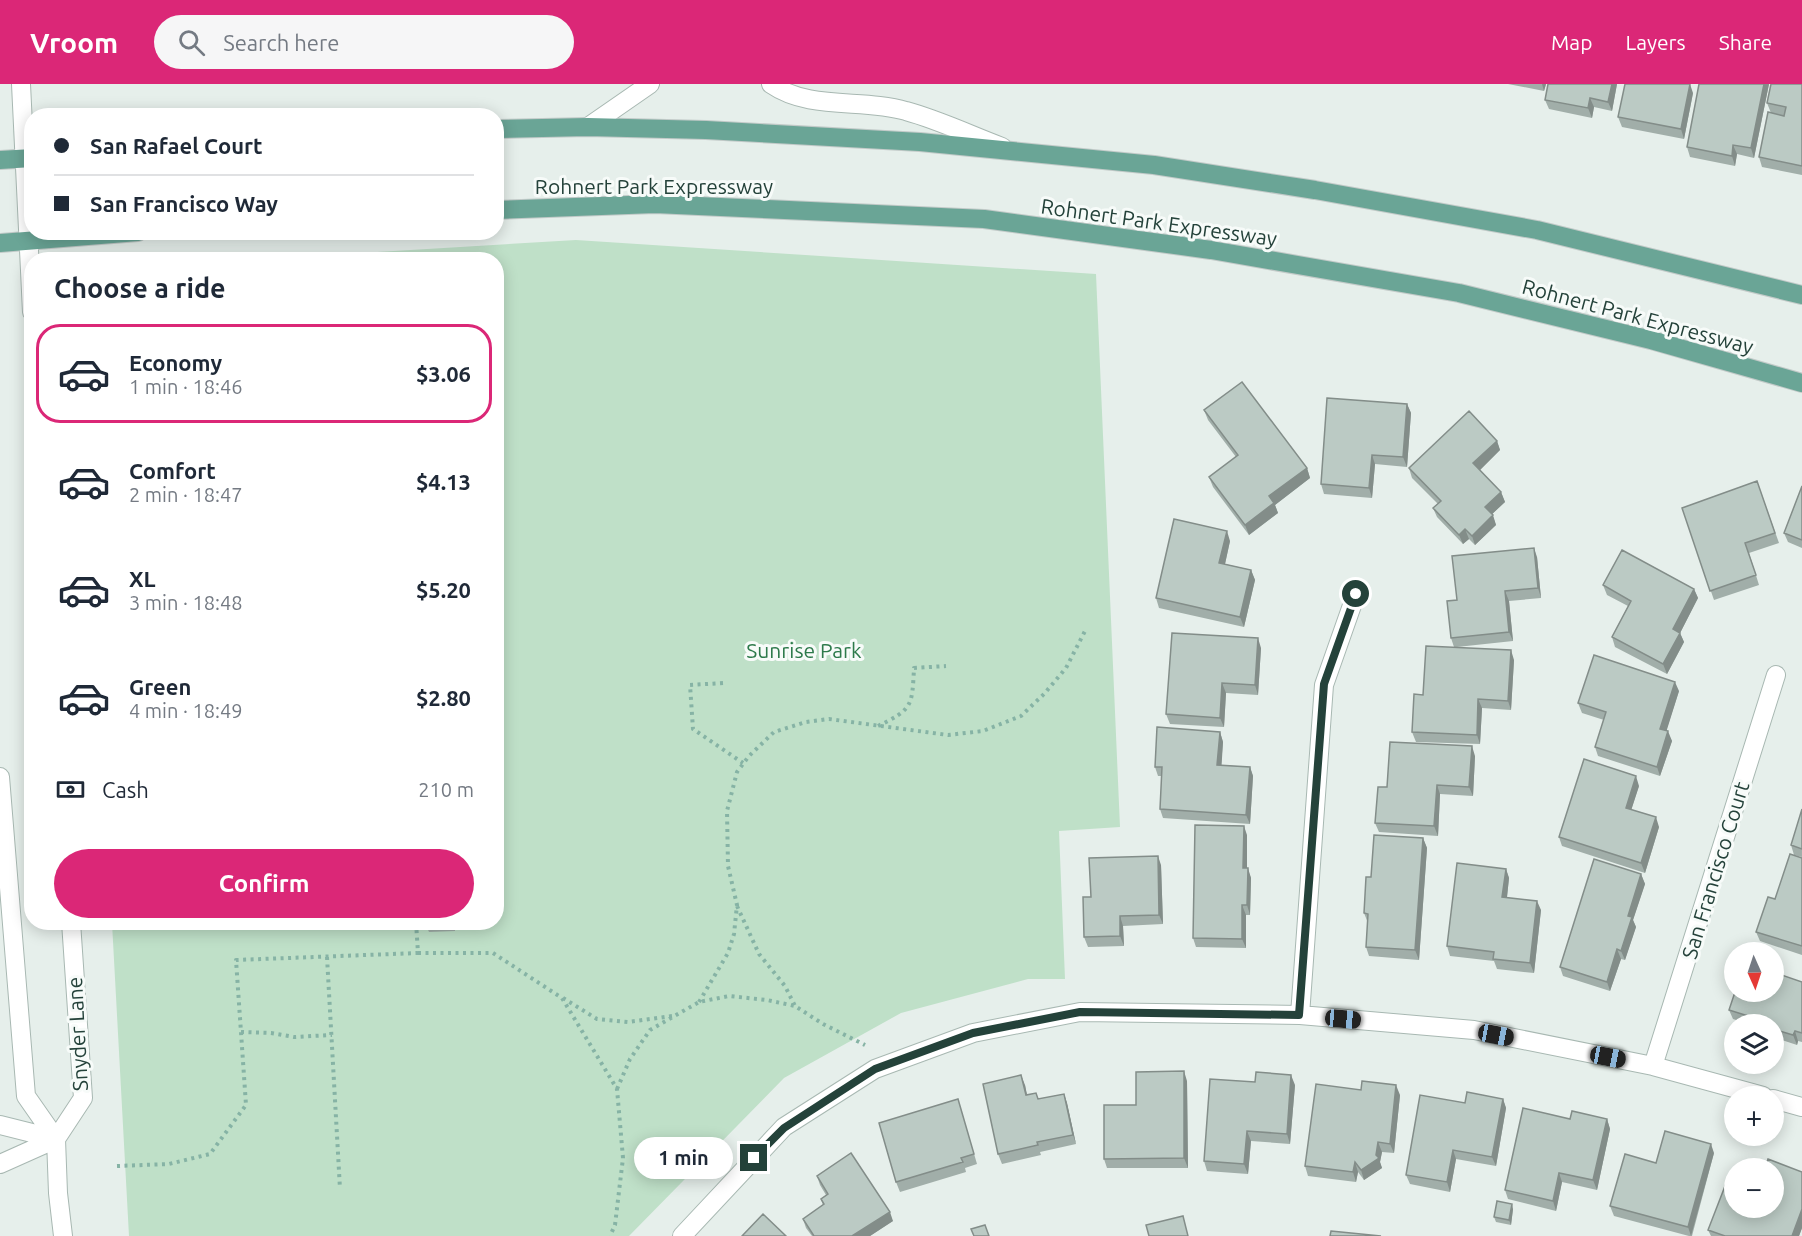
<!DOCTYPE html>
<html lang="en">
<head>
<meta charset="utf-8">
<style>
	body { margin:0; font-family:Ubuntu,sans-serif; background:#f6f6f7; color:#1f2937; height:100vh; display:flex; flex-direction:column; font-size:22px; white-space:nowrap }
	* { box-sizing:border-box; margin:0 }
	p { font-size:20px; color:#747a83 }
	.icon { flex:none; width:33px; height:33px; fill:none; stroke:currentColor; stroke-width:2; stroke-linecap:round; stroke-linejoin:round }
	.map { position:relative; flex:1; overflow:hidden }
	.sheet { position:absolute; left:24px; top:168px; width:480px; height:678px; display:flex; flex-direction:column; background:#fff; border-radius:24px; box-shadow:0 3px 15px #0003 }
	.sheet>* { flex:none }
	.banner { position:absolute; left:24px; top:24px; width:480px; height:132px; border-radius:24px; box-shadow:0 3px 15px #0003; display:grid; align-content:center; height:132px; padding:0 30px; background:#fff }
	.needle { width:39px; rotate:177deg }
	.buttons { position:absolute; left:1724px; top:858px; display:grid; gap:12px }
	.buttons a { display:grid; place-items:center; width:60px; height:60px; border-radius:50%; background:#fff; box-shadow:0 3px 15px #0003; font-size:30px }
	.end { position:absolute; width:27px; height:27px; margin:-14px; border:8px solid #24423a; background:#fff; box-shadow:0 0 0 3px #fff }
	.from { border-radius:50% }
	.bubble { position:absolute; height:42px; border-radius:21px; background:#fff; box-shadow:0 3px 15px #0003; font-size:20px; font-weight:700; line-height:42px; text-align:center }
	.car { position:absolute; width:18px; height:36px; margin:-18px -9px; border-radius:8px; box-shadow:0 0 4px 2px #0007; background:linear-gradient(#222 24%,#8ab4d8 0 40%,#222 0 76%,#8ab4d8 0 86%,#222 0) }
	.banner b { display:flex; align-items:center; gap:21px; height:57px; font-size:22px }
	.banner b+b { border-top:2px solid #e0e1e3 }
	.banner i { width:15px; height:15px; background:#1f2937 }
	ul { padding:0; list-style:none }
	li { display:flex; align-items:center; gap:18px; height:99px; margin:0 12px 9px; padding:0 18px; border:3px solid transparent; border-radius:24px }
	li div { flex:1 }
	li b { display:block; font-size:22px }
	li em { font-style:normal; font-weight:700 }
	li.on { border-color:#db2777 }
	li>.icon { width:54px; height:54px; stroke-width:1.5 }
	h2 { padding:0 30px; font-size:27px; line-height:72px }
	.pay { display:flex; align-items:center; gap:15px; height:66px; padding:0 30px; font-size:22px }
	.pay p { margin-inline-start:auto }
	.action { display:flex; gap:12px; margin-top:auto; padding:12px 30px }
	.action a { flex:1; height:69px; border-radius:36px; background:#db2777; color:#fff; font-size:24px; font-weight:700; line-height:69px; text-align:center }
	header { display:flex; align-items:center; gap:36px; box-sizing:border-box; height:84px; padding:0 30px; background:#db2777; color:#fff }
	header strong { font-size:28px }
	nav { display:flex; gap:33px; margin-inline-start:auto; font-size:21px }
	.search { width:420px; height:54px; background:#f6f6f7; display:flex; align-items:center; gap:15px; box-sizing:border-box; padding:0 21px; border-radius:33px; color:#747a83; font-size:22px }
	.map>svg:first-child { display:block }
	.park { fill:#bfe0c8 }
	.lines { fill:none; stroke-linecap:round; stroke-linejoin:round }
	.minor-casing { stroke:#a8b8b2; stroke-width:20 }
	.major-casing { stroke:#c2cac8; stroke-width:20 }
	.path { stroke:#86b3a5; stroke-width:4; stroke-dasharray:3 4.5; stroke-linecap:butt }
	.minor { stroke:#fff; stroke-width:18 }
	.major { stroke:#6aa596; stroke-width:18 }
	.wall { fill:#a1aea9 }
	.shaded-wall { fill:#838d89 }
	.building { fill:#bbcac4; stroke:#838d89; stroke-width:1.5 }
	.route { stroke:#24423a; stroke-width:8 }
	.labels { text-anchor:middle; dominant-baseline:central; stroke-width:6; stroke-linejoin:round; paint-order:stroke }
	.street-label { font-size:21px; fill:#24423a; stroke:#f7fbf9 }
	.park-label { font-size:21px; fill:#2d7a4b; stroke:#f7fbf9 }
</style>
</head>
<body>
<header>
<strong>Vroom</strong>
<div class="search"><svg class="icon" aria-label="search" viewBox="0 0 24 24"><circle cx="10" cy="10" r="6"/><path d="M15 15l6 6"/></svg>Search here</div>
<nav><a>Map</a><a>Layers</a><a>Share</a></nav>
</header>
<div class="map">
<svg width="1802" height="1152" viewBox="0 0 1802 1152">
	<rect width="100%" height="100%" fill="#e6efeb"/>
	<!-- park -->
	<path class="park" d="M576,156l520,34 24,553 -61,4 6,148h-37l-127,34 -117,65 -155,158h-500l-17,-313 384,-1v-662l-235,-1z"/>
	<g class="lines">
		<defs>
			<path id="minor" d="M21,0l11,228
				M771,0c39,27 92,14 135,27 33,9 64,24 96,36
				M588,43l62,-43
				M0,693l26,319 30,43 2,54 5,43
				M1300,931l24,-330 32,-91
				M1653,982l123,-391
				M1773,1015l29,8
				M0,1041l56,14
				M56,1055l27,-41 -12,-176
				M0,1080l56,-25
				M682,1152l102,-109 91,-58 98,-36 107,-21 220,3 174,15 179,36 110,30"/>
			<path id="major" d="M496,45l92,-2 118,3 214,12 234,23 161,25 222,40 265,65
				M0,76l32,-2
				M496,126l159,-6 329,15 227,31 248,43 192,47 151,43
				M0,159l138,-11"/>
		</defs>
		<!-- minor casing -->
		<use href="#minor" class="minor-casing"/>
		<!-- major casing -->
		<use href="#major" class="major-casing"/>
		<!-- path -->
		<path class="path" d="M723,599l-33,2 3,44 50,34
			M878,642c35,-17 34,-20 36,-58l32,-2
			M737,822l22,48 26,32 10,20
			M418,869h75l69,45 55,91 6,69 -8,67 -5,11
			M327,873l13,232
			M563,914l34,21 31,3 44,-6
			M699,918l29,-49 6,-19 3,-29 -9,-39 -1,-55 10,-39 12,-16 25,-24 32,-10 23,-3 119,16 35,-4 38,-15 23,-22 22,-26 19,-37
			M241,948l30,1 23,4 38,-2
			M617,1005l13,-30 20,-29 49,-28 30,-6 38,4 28,6 28,18 42,21
			M117,1082l52,-2 41,-10 36,-49 -10,-145 182,-7 -2,-31"/>
		<!-- minor -->
		<use href="#minor" class="minor"/>
		<!-- major -->
		<use href="#major" class="major"/>
	</g>
	<!-- wall -->
	<path class="wall" d="M1508,0h38l-2,7z
		M1548,0h69l-5,27 -18,-4 -2,11 -43,-9 -4,-9z
		M1699,0h70l-15,74 -17,-4 -2,12 -45,-9 -3,-10z
		M1802,0v91l-40,-8 -3,-10 12,-44 -4,-10z
		M1693,9l-9,46 -62,-12 -4,-10z
		M1407,320l4,9 -4,54 -32,-3 -3,34 -48,-4 -3,-10z
		M1204,326l103,58 3,10 -35,27 3,8 -29,22 -36,-48 -4,-10 27,-20 -28,-37z
		M1497,357l3,9 -20,20 21,22 4,10 -13,12 4,11 -21,20 -6,-6 -6,5 -26,-27 -4,-9 5,-4 -26,-26 -3,-10z
		M1757,397l22,62 -30,10 10,32 -45,15 -32,-92z
		M1802,402v62l-14,-6 -4,-9z
		M1230,457l-5,23 26,6 4,10 -11,47 -85,-19 -3,-10z
		M1537,473l4,41 -32,3 4,40 -56,6 57,13 -3,50 -29,-2 -2,36 -64,-2 -4,-10 11,-37 31,-48 -3,-9 6,-38z
		M1603,501l91,4 4,9 -18,35 4,9 -17,32 -52,-27 -3,-10 16,-31 -21,-11z
		M1261,564l-3,47 -32,-2 -2,34 -54,-3 -4,-10z
		M1679,607l-13,40 6,10 -12,35 -62,-20 -3,-9 9,-27 -22,-7 -4,-10z
		M1220,648l3,10 -2,23 29,2 3,9 -3,48 -87,-6 -3,-9 2,-33h-4l-3,-9z
		M1475,672l-2,40 -33,-2 -2,42 -59,-4 -4,-9 12,-36z
		M1639,702l-8,24 28,17 -14,46 -83,-27 -3,-9z
		M1802,725v48l-8,-2 -3,-10z
		M1247,751v33l4,10 -1,37h-4v33l-50,-1 -3,-9z
		M1423,754l4,10 -8,112 -50,-4 -3,-9 2,-24 -4,-10 7,-36z
		M1802,774v97l-42,-14 -4,-9 19,-33z
		M1161,781l2,59 -40,2 1,20 -36,1 -4,-10 7,-40z
		M1506,785l3,9 -2,19 34,13 -7,63 -37,-4 -3,-8 -44,-5 -3,-10z
		M1641,790l4,10 -12,36 3,7 -11,33 -4,-1 -11,32 -47,-15 -3,-9z
		M422,838h33v9l-26,1 -3,-7h-4z
		M1802,898v60l-4,-1 -1,4 -24,-8v-13h-24l-16,-5 -4,-9z
		M1187,997l1,87h-81l-3,-9 32,-54z
		M1025,1001l2,10 9,-2 2,6 26,-5 3,9 9,41 -36,8 1,3 -39,9 -4,-10z
		M1295,1001l-5,59 -39,-3 -3,33 -41,-3 -3,-10z
		M1400,1011l-6,58 -12,-1 -2,10 2,6 -18,12 -6,-8 -2,10 -48,-6 -3,-10z
		M1503,1015l3,9 -10,58 -40,-7 -6,33 -40,-8 -4,-9 59,-72z
		M961,1025l16,55 -12,4 1,4 -66,20 -4,-10z
		M1570,1035h37l3,10 -13,61 -35,-8 -6,29 -48,-12 -3,-9z
		M1714,1069l-22,83h-3l-75,-20 -4,-10z
		M817,1092l76,45 -23,15h-58l-6,-8 -3,-9 20,-14 -2,-6 5,-4 -6,-10z
		M1513,1125l-2,16 -15,-3 -2,-5z
		M1802,1144l-3,8h-88l-3,-6z"/>
	<!-- shaded-wall -->
	<path class="shaded-wall" d="M1542,0h4l-2,7z
		M1612,0h5l-5,27 -4,-9z
		M1690,0l3,9 -9,46 -3,-10z
		M1764,0h5l-15,74 -3,-10z
		M1590,14l4,9 -2,11 -4,-10z
		M1733,61l4,9 -2,12 -3,-10z
		M1407,320l4,9 -4,54 -4,-10z
		M1497,357l3,9 -23,23 -4,-10z
		M1372,371l3,9 -3,34 -3,-10z
		M1307,384l3,10 -35,27 3,8 -29,22 -4,-10 24,-29z
		M1501,408l4,10 -16,15 -4,-10z
		M1493,431l3,10 -21,20 -3,-9z
		M1465,445l4,10 -6,5 -4,-9z
		M1227,447l3,10 -7,32 -4,-10z
		M1534,464l3,9 4,41 -3,-10z
		M1251,486l4,10 -11,47 -4,-10z
		M1694,505l4,9 -21,41 -4,-10z
		M1505,507l4,10 4,40 -4,-9z
		M1680,549l4,9 -17,32 -4,-10z
		M1258,554l3,10 -3,47 -3,-10z
		M1511,566l3,10 -3,50 -3,-9z
		M1675,598l4,9 -15,48 -4,-10z
		M1222,599l4,10 -2,34 -4,-9z
		M1478,615l4,9 -2,36 -3,-9z
		M1668,647l4,10 -12,35 -3,-9z
		M1220,648l3,10 -2,32 -4,-9z
		M1472,662l3,10 -2,40 -4,-9z
		M1250,683l3,9 -3,48 -4,-9z
		M1636,692l3,10 -10,31 -3,-9z
		M1437,701l3,9 -2,42 -4,-10z
		M1656,733l3,10 -14,46 -4,-10z
		M1244,742l3,9v43l-4,-10z
		M1423,754l4,10 -8,112 -4,-10z
		M1158,772l3,9 2,59 -4,-9z
		M1248,784l3,10 -1,37 -3,-10z
		M1506,785l3,9 -3,28 -4,-9z
		M1641,790l4,10 -12,36 3,7 -11,33 -4,-9 7,-35z
		M1537,817l4,9 -7,63 -4,-10z
		M1242,821l4,10v33l-4,-9z
		M1120,832l3,10 1,20 -4,-10z
		M1617,865l4,10 -11,32 -3,-9z
		M1795,947l3,10 -1,4 -4,-10z
		M1184,987l3,10 1,87 -4,-10z
		M1021,991l4,10 4,20 -3,-10z
		M1291,991l4,10 -5,59 -3,-10z
		M1396,1001l4,10 -6,58 -4,-9z
		M1064,1010l3,9 9,41 -3,-9z
		M1503,1015l3,9 -10,58 -4,-9z
		M1607,1035l3,10 -13,61 -4,-10z
		M1247,1047l4,10 -3,33 -4,-10z
		M1378,1058l4,10 -2,10 2,6 -18,12 -3,-10 15,-15z
		M1711,1060l3,9 -23,83 -3,-9z
		M1453,1066l3,9 -6,33 -3,-10z
		M1355,1078l3,10 -2,10 -3,-10z
		M1559,1089l3,9 -6,29 -3,-10z
		M1512,1120l1,5 -2,16 -2,-5z
		M1802,1125v19l-3,8h-7z
		M890,1128l3,9 -23,15h-18z"/>
	<!-- building -->
	<path class="building" d="M1548,0h64l-4,18 -18,-4 -2,10 -43,-8z
		M1625,0h65l-9,45 -63,-12z
		M1699,0h65l-13,64 -18,-3 -1,11 -45,-9z
		M1771,0h31v82l-43,-9 9,-45 16,4 2,-9 -19,-4z
		M1242,298l65,86 -38,28 5,7 -29,22 -36,-48 29,-22 -34,-45z
		M1327,314l80,6 -4,53 -31,-2 -3,33 -48,-4z
		M1469,327l28,30 -24,22 28,29 -16,15 8,8 -21,21 -7,-7 -6,6 -26,-27 8,-7 -32,-33z
		M1757,397l18,52 -30,10 11,32 -46,16 -28,-83z
		M1802,402v54l-18,-7z
		M1174,435l53,12 -8,32 32,7 -11,47 -84,-19z
		M1534,464l4,40 -33,3 4,41 -58,6 -4,-37 10,-1 -5,-44z
		M1622,466l72,39 -21,40 7,4 -17,31 -51,-27 19,-36 -28,-16z
		M1172,549l86,5 -3,47 -33,-2 -2,35 -54,-4z
		M1426,562l85,4 -3,51 -30,-2 -1,36 -65,-3 2,-38 9,1z
		M1594,571l81,27 -15,47 8,2 -11,36 -62,-20 11,-35 -28,-9z
		M1157,643l63,5 -3,33 33,2 -4,48 -86,-6 2,-42h-7z
		M1390,658l82,4 -3,41 -32,-2 -3,41 -59,-3 3,-36h9z
		M1584,675l52,17 -10,32 30,9 -15,46 -82,-26z
		M1802,725v40l-11,-4z
		M1195,741l49,1 -1,42h5l-1,37h-5v34l-49,-1z
		M1374,751l49,3 -8,112 -49,-3 2,-33 -4,-1 2,-36h5z
		M1790,770l12,4v88l-46,-14 12,-35 7,2z
		M1158,772l1,59 -39,1v20l-36,1 -1,-40h8l-2,-39z
		M1594,775l47,15 -13,42 4,1 -11,34 -4,-2 -10,33 -47,-15z
		M1457,779l49,6 -4,28 35,4 -7,62 -37,-4 1,-7 -47,-6z
		M1773,888l29,10v51l-7,-2 -2,4 -20,-6v-5h-14l2,-4 -32,-10 6,-18h38z
		M1184,987v87l-80,1v-54h32v-33z
		M1256,988l35,3 -4,59 -40,-3 -3,33 -40,-3 6,-82 45,3z
		M1021,991l5,20 10,-2 2,6 26,-5 9,41 -36,7 1,3 -40,9 -15,-70z
		M1362,997l34,4 -6,59 -12,-2 -2,13 3,3 -18,12 -6,-8 -2,10 -48,-6 11,-82 45,6z
		M1467,1008l36,7 -11,58 -39,-7 -6,32 -41,-7 14,-80 45,8z
		M958,1015l16,55 -13,4 2,4 -67,20 -17,-59z
		M1523,1024l47,11 2,-8 35,8 -14,61 -34,-7 -6,28 -48,-11z
		M1665,1047l46,13 -23,83 -78,-21 15,-52 31,9z
		M851,1069l39,59 -38,24h-38l-11,-17 21,-15 -3,-5 7,-5 -11,-18z
		M1768,1075l34,13v37l-10,27h-67l-17,-6 19,-49 7,2v25h39v-40h-8z
		M1497,1117l15,3 -3,16 -15,-3z
		M763,1130l23,22h-44z
		M1183,1132l5,20h-39l-3,-11z
		M985,1141l4,11h-15l-3,-7z
		M1331,1147l50,5h-51z"/>
	<g class="lines">
		<!-- route -->
		<path class="route" d="M754,1074l30,-30 91,-59 98,-36 107,-21 219,3 25,-331 32,-90"/>
	</g>
	<g class="labels">
		<!-- street labels -->
		<g class="street-label">
			<text x="654" y="102">Rohnert Park Expressway</text>
			<text transform="translate(1159 138) rotate(8)">Rohnert Park Expressway</text>
			<text transform="translate(1638 232) rotate(15)">Rohnert Park Expressway</text>
			<text transform="translate(1715 786) rotate(-73)">San Francisco Court</text>
			<text transform="translate(77 950) rotate(-93)">Snyder Lane</text>
		</g>
		<!-- park labels -->
		<g class="park-label">
			<text x="804" y="566">Sunrise Park</text>
		</g>
	</g>
</svg>
<div class="buttons">
<a><svg class="needle" viewBox="-14 -14 28 28"><path d="M0-13l5 13h-10z" fill="#e53935"/><path d="M0 13l5-13h-10z" fill="#747a83"/></svg></a>
<a><svg class="icon" aria-label="layers" viewBox="0 0 24 24"><path d="M12 4l9 5-9 5-9-5zM3 14l9 5 9-5"/></svg></a>
<a>+</a>
<a>−</a>
</div>
<i class="end from" style="left:1356px;top:510px"></i>
<i class="end" style="left:754px;top:1074px"></i>
<div class="bubble" style="left:634px;top:1053px;width:99px">1 min</div>
<i class="car" style="left:1343px;top:935px;rotate:95deg"></i>
<i class="car" style="left:1496px;top:951px;rotate:101deg"></i>
<i class="car" style="left:1608px;top:973px;rotate:101deg"></i>
<div class="banner">
<b><i class="from"></i>San Rafael Court</b>
<b><i></i>San Francisco Way</b>
</div>
<section class="sheet">
<h2>Choose a ride</h2>
<ul>
<li class="on"><svg class="icon" aria-label="car" viewBox="0 0 24 24"><path d="M5 17H2v-5l4-1 3-4h7l3 4 3 1v5h-3M9 17h6M6 11h13"/><circle cx="7" cy="17" r="2"/><circle cx="17" cy="17" r="2"/></svg><div><b>Economy</b><p>1 min · 18:46</p></div><em>$3.06</em></li>
<li><svg class="icon" aria-label="car" viewBox="0 0 24 24"><path d="M5 17H2v-5l4-1 3-4h7l3 4 3 1v5h-3M9 17h6M6 11h13"/><circle cx="7" cy="17" r="2"/><circle cx="17" cy="17" r="2"/></svg><div><b>Comfort</b><p>2 min · 18:47</p></div><em>$4.13</em></li>
<li><svg class="icon" aria-label="car" viewBox="0 0 24 24"><path d="M5 17H2v-5l4-1 3-4h7l3 4 3 1v5h-3M9 17h6M6 11h13"/><circle cx="7" cy="17" r="2"/><circle cx="17" cy="17" r="2"/></svg><div><b>XL</b><p>3 min · 18:48</p></div><em>$5.20</em></li>
<li><svg class="icon" aria-label="car" viewBox="0 0 24 24"><path d="M5 17H2v-5l4-1 3-4h7l3 4 3 1v5h-3M9 17h6M6 11h13"/><circle cx="7" cy="17" r="2"/><circle cx="17" cy="17" r="2"/></svg><div><b>Green</b><p>4 min · 18:49</p></div><em>$2.80</em></li>
</ul>
<div class="pay"><svg class="icon" aria-label="cash" viewBox="0 0 24 24"><path d="M3 7h18v10H3z"/><circle cx="12" cy="12" r="2"/></svg>Cash<p>210 m</p></div>
<div class="action"><a>Confirm</a></div>
</section>
</div>
</body>
</html>
